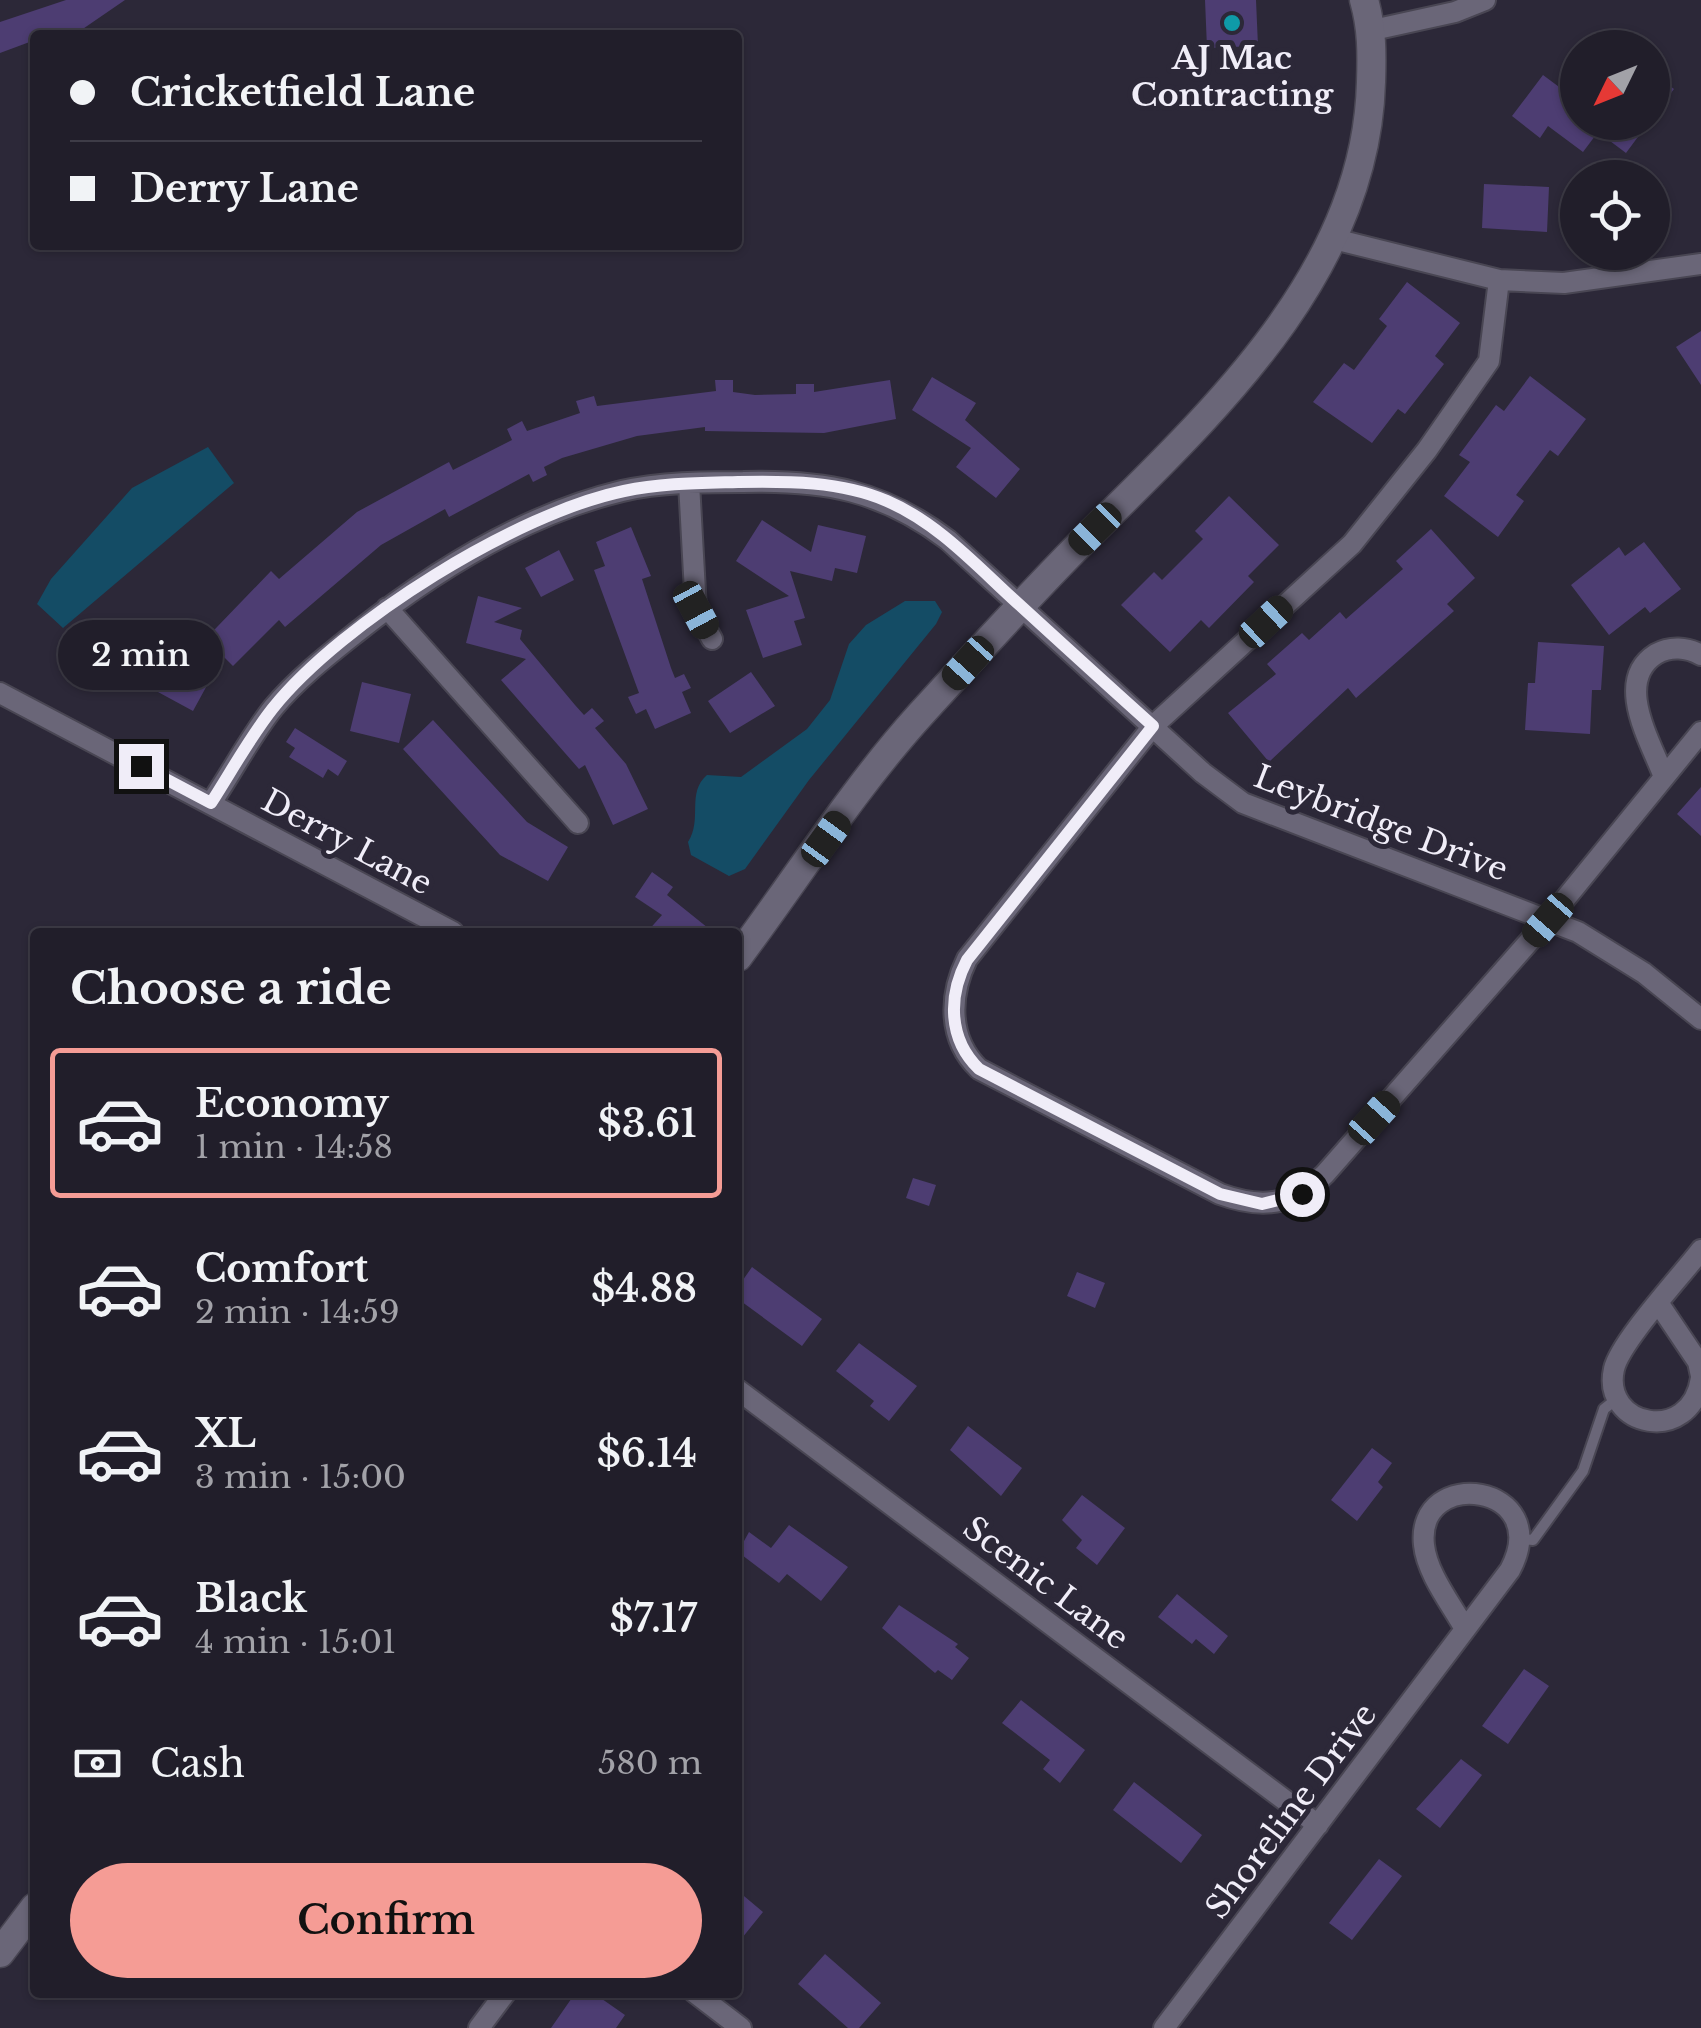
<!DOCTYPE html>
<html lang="en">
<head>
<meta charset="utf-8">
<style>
	body { margin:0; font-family:"Libre Baskerville",serif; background:#2d2b36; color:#f1f3f6; height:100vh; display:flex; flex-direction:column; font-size:38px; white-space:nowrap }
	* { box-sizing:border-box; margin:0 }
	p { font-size:32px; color:#a2a2a8 }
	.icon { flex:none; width:55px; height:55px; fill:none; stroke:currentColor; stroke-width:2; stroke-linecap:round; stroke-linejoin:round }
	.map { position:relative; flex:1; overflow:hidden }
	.details { position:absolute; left:30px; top:928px; width:712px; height:1070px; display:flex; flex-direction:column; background:#211e2a; border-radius:10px; box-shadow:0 2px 8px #0004,0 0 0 2px #3e3c47 }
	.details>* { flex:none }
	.hud { position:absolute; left:30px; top:30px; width:712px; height:220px; border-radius:10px; box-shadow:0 2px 8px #0004,0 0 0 2px #3e3c47; display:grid; align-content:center; height:220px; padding:0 40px; background:#211e2a }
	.needle { width:65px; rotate:227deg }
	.tools { position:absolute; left:1560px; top:30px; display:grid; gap:20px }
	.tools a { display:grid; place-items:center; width:110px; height:110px; border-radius:50%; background:#211e2a; box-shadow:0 2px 8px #0004,0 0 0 2px #3e3c47; font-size:50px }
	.end { position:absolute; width:45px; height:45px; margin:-22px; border:12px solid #f0edf8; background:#111; box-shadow:0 0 0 5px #111 }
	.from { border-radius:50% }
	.bubble { position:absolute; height:70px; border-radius:35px; background:#211e2a; box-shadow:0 2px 8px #0004,0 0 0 2px #3e3c47; font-size:32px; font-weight:600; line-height:70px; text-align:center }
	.car { position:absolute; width:30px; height:60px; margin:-30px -15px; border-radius:12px; box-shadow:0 0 8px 2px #0007; background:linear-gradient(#222 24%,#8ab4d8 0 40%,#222 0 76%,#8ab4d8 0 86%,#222 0) }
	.hud b { display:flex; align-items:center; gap:35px; height:95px; font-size:38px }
	.hud b+b { border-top:2px solid #3e3c47 }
	.hud i { width:25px; height:25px; background:#f1f3f6 }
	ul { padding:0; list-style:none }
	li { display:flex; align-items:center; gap:30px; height:150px; margin:0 20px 15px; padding:0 20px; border:5px solid transparent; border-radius:10px }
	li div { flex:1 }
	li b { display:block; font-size:38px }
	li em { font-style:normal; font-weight:600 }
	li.on { border-color:#f59c95 }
	li>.icon { width:90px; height:90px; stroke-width:1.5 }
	h2 { padding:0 40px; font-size:45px; line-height:120px }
	.pay { display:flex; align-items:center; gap:25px; height:110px; padding:0 40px; font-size:38px }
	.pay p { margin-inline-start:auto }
	.action { display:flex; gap:20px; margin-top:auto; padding:20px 40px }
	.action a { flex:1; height:115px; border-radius:60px; background:#f59c95; color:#111; font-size:40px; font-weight:600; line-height:115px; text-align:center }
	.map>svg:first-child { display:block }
	.water { fill:#144c65 }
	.building { fill:#4d3d72 }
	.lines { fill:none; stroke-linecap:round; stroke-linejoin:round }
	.service-casing { stroke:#494653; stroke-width:14 }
	.minor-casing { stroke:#494653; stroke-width:24 }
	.secondary-casing { stroke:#494653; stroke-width:31 }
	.service { stroke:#6a6678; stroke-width:10 }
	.minor { stroke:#6a6678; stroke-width:20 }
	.secondary { stroke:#6a6678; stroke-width:28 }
	.route { stroke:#f0edf8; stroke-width:12 }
	.culture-dot { fill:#0f9aa8; stroke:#2c2838; stroke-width:4 }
	.labels { text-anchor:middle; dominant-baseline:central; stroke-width:10; stroke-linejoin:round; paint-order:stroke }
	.poi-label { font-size:32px; font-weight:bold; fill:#f0edf8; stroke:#2c2838 }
	.street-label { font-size:32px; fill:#f0edf8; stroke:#2c2838 }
</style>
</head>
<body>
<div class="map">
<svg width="1701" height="2028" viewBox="0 0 1701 2028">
	<rect width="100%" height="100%" fill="#2c2838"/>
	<!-- water -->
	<path class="water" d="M208,447l26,36 -171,145 -26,-24 14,-25 81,-91z
		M905,601h30l7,11 -6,12 -127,156 -64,89 -16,7 -38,-21 -3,-13c15,-23 -2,-49 19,-67l34,2 66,-48 23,-29 19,-56 17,-19z"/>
	<!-- building -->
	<path class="building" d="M66,0h59l-51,35h-39v5l-35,13v-31z
		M1205,0h51l2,46 -51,2z
		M1652,73l22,16 -22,29z
		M1543,75l35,26v21h71l-23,31 -28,-21 -15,20 -35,-26 -8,12 -28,-22z
		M1484,184l65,3 -2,45 -65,-4z
		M1407,282l53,41 -25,33 9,8 -39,50 -7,-5 -26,34 -59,-41 31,-39 10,7 33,-44 -8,-7z
		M1701,331v54l-25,-38z
		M1530,376l56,43 -28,37 -8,-6 -34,45 8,6 -26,36 -54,-41 26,-34 -11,-7 37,-50 8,6z
		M932,377l44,26 -11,17 55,49 -24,29 -40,-31 15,-19 -59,-38z
		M715,380h18v12l22,3 41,-1v-10h18v8l76,-12 6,39 -72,14 -119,-2v-4l-68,9 -75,22 -18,9 3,8 -14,7 -4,-8 -80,43 -4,-8 -64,36 -96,82 -6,-7 -46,46 -10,-10 -30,55 -35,-19 23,-43 10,5 80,-83 8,8 78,-67 92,-50 4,8 59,-30 -5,-11 15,-8 5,10 53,-18 -4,-12 18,-5 3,10 119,-15z
		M1229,496l50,49 -31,31 6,6 -45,46 -8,-8 -31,32 -49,-47 33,-33 8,8 41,-41 -8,-8z
		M762,520l49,32 7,-27 48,11 -9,37 -22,-5 -3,13 -42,-10 15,47 -11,3 8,24 -39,13 -17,-48 43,-14 -53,-35z
		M631,527l20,49 -9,3 29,89 4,10 9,-4 7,14 -9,4 9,21 -36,16 -9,-20 -10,5 -8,-17 11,-4 -45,-123 11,-4 -9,-24z
		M1431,529l44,49 -28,26 7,7 -98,87 -8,-10 -79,74 -41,-49 48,-39 -9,-10 35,-31 7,7 31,-28 6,7 57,-50 -7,-8z
		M1644,542l37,47 -31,24 -5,-6 -36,28 -38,-50 48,-38 6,9z
		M559,550l15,30 -33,17 -16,-29z
		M478,596l44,12 -28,14 28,8 -2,9 55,66 9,10 8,-7 12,13 -9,7 31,36 22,45 -35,16 -28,-60 -6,4 -78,-89 25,-21 -60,-16z
		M1538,642l66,4 -3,44h-9l-2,44 -65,-4 3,-47h7z
		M751,672l24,34 -45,27 -22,-32z
		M362,682l49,12 -12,49 -49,-12z
		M433,720l94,102 41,25 -20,34 -48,-26 -97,-106z
		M295,728l52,33 -9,15 -10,-7 -5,9 -34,-21 6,-9 -9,-6z
		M1701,787v49l-24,-22z
		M652,872l21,15 -6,8 46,37h-66l15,-17 -27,-18z
		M913,1178l23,7 -7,21 -23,-8z
		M752,1267l70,52 -20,27 -64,-47v-12z
		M1077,1272l28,11 -10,25 -28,-12z
		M859,1343l58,43 -28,35 -19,-15 4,-5 -38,-30z
		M968,1426l54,42 -21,28 -51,-46z
		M1372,1448l20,15 -14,19 5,5 -26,34 -26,-21z
		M1082,1495l43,33 -28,37 -21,-17 6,-8 -20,-20z
		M789,1525l59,42 -27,34 -34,-27 -8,9 -41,-31 11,-20 22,16z
		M1177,1594l51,42 -14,18 -18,-15 -4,5 -34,-27z
		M899,1605l59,39 -3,3 14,11 -17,22 -14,-10 -3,3 -53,-45z
		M1524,1669l25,17 -41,58 -26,-18z
		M1021,1700l64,50 -25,33 -17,-14 7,-9 -48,-37z
		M1461,1759l21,16 -42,53 -24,-19z
		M1134,1782l68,53 -21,28 -68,-53z
		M1379,1859l23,17 -50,64 -23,-17z
		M738,1891l25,21 -25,31z
		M825,1954l56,49 -22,25h-11l-50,-44z
		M576,1992h16l33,23 -9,13h-65z"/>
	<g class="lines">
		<defs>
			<path id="service" d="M1520,1539l13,1 50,-69 21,-62 14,-11"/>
			<path id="minor" d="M1373,30l82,-18 30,-12
				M1334,239l165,41 65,3 137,-19
				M1499,280l-10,81 -62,89 -75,94 -199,182 -186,233c-18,37 -19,80 12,110l241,125c41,15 73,12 105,-20l223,-254 153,-188
				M689,483l7,127 16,29
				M387,608l191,215
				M0,693l453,239
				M1664,777c-13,-35 -51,-96 -8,-123 14,-8 31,-7 45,1
				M211,803c21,-31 39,-66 62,-95 24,-29 55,-53 84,-76 77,-61 169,-118 265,-141 39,-9 81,-9 121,-9 82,-2 139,8 205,58l255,233 40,30 335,129 66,41 57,46
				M1701,1250c-19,25 -81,92 -87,119 -13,58 77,77 87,9
				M1659,1304l39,58 3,14
				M738,1390l580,435
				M694,1992l47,36
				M479,2028l27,-36
				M1164,2028l346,-458c46,-87 -95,-105 -86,-25 3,29 28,60 41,84"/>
			<path id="secondary" d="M738,957c59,-79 116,-169 182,-242 51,-56 102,-112 155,-166 129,-129 291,-271 296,-467 1,-29 1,-54 -7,-82
				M0,1953l35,-46"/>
		</defs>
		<!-- service casing -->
		<use href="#service" class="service-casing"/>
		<!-- minor casing -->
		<use href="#minor" class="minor-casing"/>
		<!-- secondary casing -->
		<use href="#secondary" class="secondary-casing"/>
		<!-- service -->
		<use href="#service" class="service"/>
		<!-- minor -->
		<use href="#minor" class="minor"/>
		<!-- secondary -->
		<use href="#secondary" class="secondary"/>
	</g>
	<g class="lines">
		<!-- route -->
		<path class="route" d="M141,766l70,37c20,-31 39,-66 62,-95 69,-86 244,-195 351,-217 37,-8 76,-8 114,-9 49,-1 103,-1 149,19 49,21 87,62 125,97 47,43 94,86 141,128l-186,234c-19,36 -19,79 12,109l241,125 42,10 40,-10"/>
	</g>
	<!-- markers -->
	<circle class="culture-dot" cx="1232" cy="23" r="10"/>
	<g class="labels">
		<!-- poi labels -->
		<g class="poi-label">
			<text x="1232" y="58">AJ Mac<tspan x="1232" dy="37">Contracting</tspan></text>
		</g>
		<!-- street labels -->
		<g class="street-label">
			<text transform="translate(1381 823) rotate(21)">Leybridge Drive</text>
			<text transform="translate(347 842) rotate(28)">Derry Lane</text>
			<text transform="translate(1046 1583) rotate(37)">Scenic Lane</text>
			<text transform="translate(1291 1811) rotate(-53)">Shoreline Drive</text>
		</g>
	</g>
</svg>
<div class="tools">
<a><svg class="needle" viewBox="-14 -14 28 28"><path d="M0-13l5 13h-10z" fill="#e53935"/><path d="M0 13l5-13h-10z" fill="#a2a2a8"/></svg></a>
<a><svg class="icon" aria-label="locate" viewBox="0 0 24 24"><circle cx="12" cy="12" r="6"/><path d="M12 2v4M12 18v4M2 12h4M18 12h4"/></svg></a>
</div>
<i class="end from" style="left:1302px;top:1194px"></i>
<i class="end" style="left:141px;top:766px"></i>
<div class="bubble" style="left:58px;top:620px;width:165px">2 min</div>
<i class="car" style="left:1095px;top:529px;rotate:225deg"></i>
<i class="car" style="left:696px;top:610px;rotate:152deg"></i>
<i class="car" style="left:1266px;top:622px;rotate:47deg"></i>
<i class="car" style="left:968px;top:663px;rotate:222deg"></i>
<i class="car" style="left:826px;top:839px;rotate:36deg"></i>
<i class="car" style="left:1548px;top:920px;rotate:221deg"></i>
<i class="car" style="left:1374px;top:1118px;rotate:42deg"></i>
<div class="hud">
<b><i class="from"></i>Cricketfield Lane</b>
<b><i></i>Derry Lane</b>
</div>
<section class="details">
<h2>Choose a ride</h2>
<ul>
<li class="on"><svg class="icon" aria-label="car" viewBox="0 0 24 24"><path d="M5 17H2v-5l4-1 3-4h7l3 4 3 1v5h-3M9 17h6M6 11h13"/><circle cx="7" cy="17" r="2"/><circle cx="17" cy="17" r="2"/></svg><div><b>Economy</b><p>1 min · 14:58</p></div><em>$3.61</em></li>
<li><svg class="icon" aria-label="car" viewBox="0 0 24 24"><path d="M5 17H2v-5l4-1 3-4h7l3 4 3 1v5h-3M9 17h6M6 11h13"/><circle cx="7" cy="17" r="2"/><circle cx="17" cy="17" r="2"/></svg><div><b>Comfort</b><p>2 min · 14:59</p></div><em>$4.88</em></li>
<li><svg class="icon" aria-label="car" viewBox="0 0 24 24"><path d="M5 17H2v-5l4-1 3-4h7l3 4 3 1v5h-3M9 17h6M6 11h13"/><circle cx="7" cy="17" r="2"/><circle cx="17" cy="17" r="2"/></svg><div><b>XL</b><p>3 min · 15:00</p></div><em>$6.14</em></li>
<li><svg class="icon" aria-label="car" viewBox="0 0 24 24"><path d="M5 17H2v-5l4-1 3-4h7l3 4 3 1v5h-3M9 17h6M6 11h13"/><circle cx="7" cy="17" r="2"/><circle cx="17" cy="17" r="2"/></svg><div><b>Black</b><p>4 min · 15:01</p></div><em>$7.17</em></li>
</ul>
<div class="pay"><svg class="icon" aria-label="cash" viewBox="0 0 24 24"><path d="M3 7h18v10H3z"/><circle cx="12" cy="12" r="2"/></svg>Cash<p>580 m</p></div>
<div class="action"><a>Confirm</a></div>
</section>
</div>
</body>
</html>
